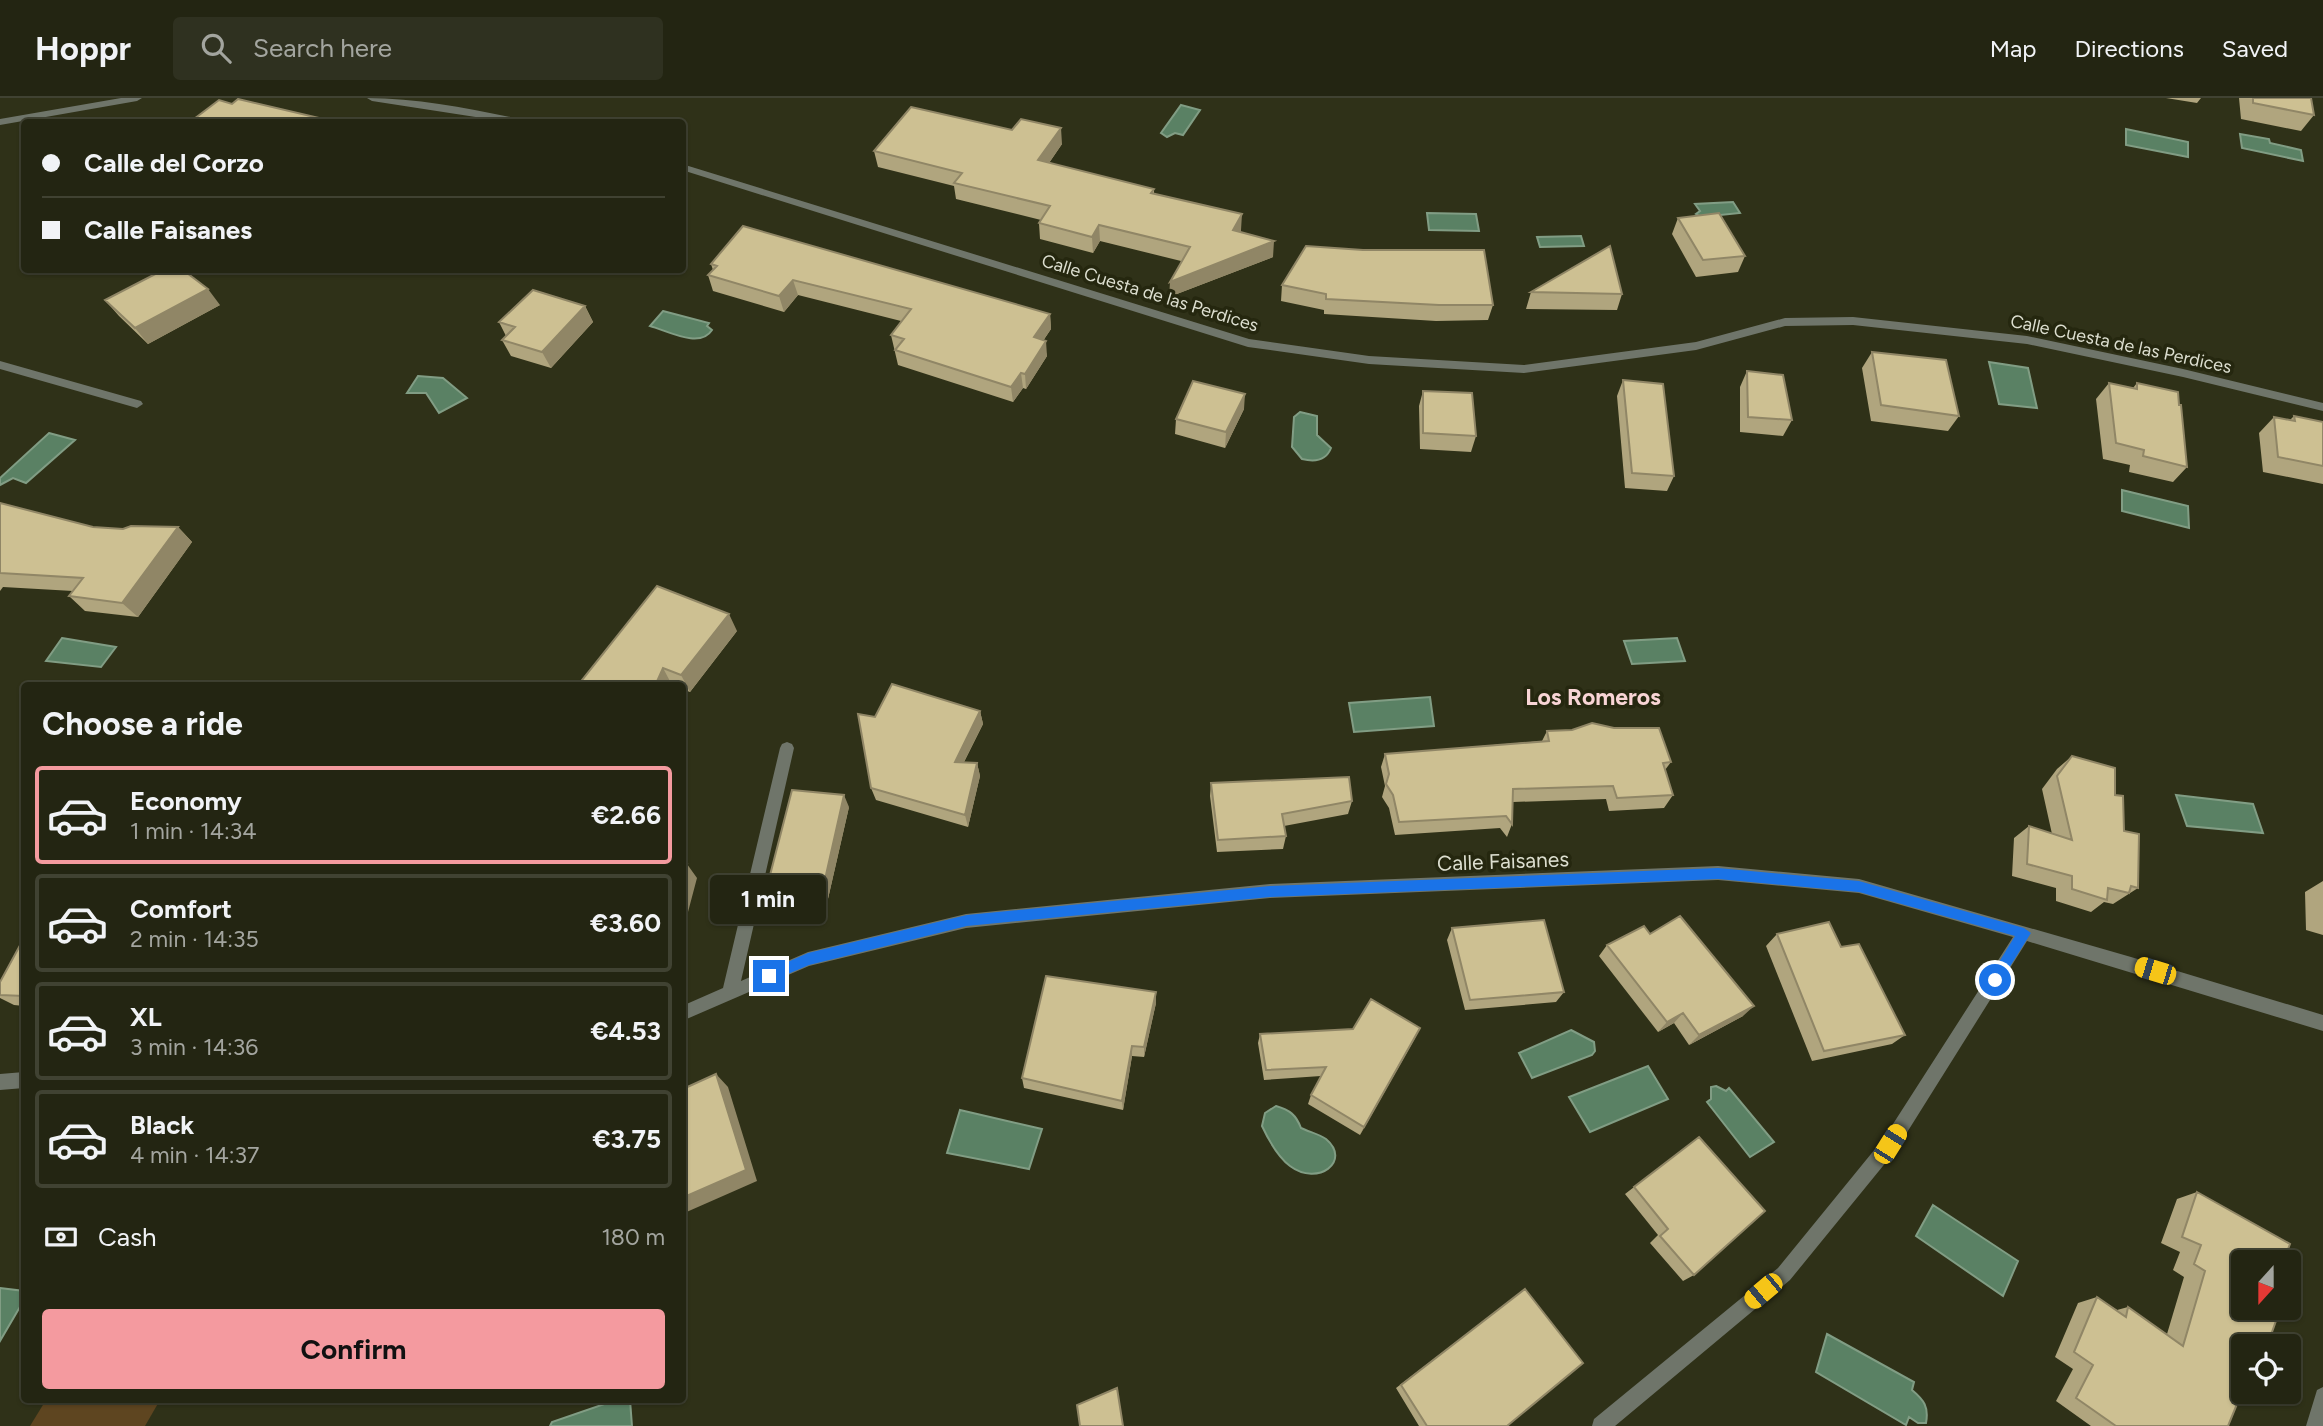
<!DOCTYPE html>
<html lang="en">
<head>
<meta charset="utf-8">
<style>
	body { margin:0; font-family:Figtree,sans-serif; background:#2f3120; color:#f1f3f6; height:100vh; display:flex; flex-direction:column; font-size:26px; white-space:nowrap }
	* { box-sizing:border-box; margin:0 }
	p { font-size:23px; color:#a3a59f }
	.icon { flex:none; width:38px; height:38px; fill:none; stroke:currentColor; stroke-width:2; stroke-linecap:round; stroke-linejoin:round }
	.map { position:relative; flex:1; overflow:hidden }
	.details { position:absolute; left:21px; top:584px; width:665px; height:721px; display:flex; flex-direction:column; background:#232512; border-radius:7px; box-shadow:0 2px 5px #0004,0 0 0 2px #404232 }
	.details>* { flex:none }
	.banner { position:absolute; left:21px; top:21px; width:665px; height:154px; border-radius:7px; box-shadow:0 2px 5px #0004,0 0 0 2px #404232; display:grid; align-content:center; height:154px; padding:0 21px; background:#232512 }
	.needle { width:46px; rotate:201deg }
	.buttons { position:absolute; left:2231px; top:1152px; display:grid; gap:14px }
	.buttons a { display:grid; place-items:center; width:70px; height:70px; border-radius:7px; background:#232512; box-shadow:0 2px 5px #0004,0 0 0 2px #404232; font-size:35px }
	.end { position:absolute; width:32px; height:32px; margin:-16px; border:9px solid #1a73e8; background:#fff; box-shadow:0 0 0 4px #fff }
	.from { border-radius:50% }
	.bubble { position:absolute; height:49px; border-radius:7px; background:#232512; box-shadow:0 2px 5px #0004,0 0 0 2px #404232; font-size:23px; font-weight:700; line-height:49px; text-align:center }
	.car { position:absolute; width:21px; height:42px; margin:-21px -10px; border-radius:9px; box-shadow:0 0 5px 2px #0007; background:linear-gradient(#f5c518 24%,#345 0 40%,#f5c518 0 76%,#345 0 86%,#f5c518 0) }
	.banner b { display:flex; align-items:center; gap:24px; height:66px; font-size:26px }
	.banner b+b { border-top:2px solid #404232 }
	.banner i { width:18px; height:18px; background:#f1f3f6 }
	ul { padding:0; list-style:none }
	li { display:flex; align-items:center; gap:21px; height:98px; margin:0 14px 10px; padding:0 7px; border:4px solid #404232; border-radius:7px }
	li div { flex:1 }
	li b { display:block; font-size:26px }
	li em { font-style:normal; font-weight:700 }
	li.selected { border-color:#f49a9f }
	li>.icon { width:63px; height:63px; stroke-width:1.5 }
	h2 { padding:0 21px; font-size:32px; line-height:84px }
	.pay { display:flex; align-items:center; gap:18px; height:77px; padding:0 21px; font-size:26px }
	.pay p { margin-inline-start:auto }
	.action { display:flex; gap:14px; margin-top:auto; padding:14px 21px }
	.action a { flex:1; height:80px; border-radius:7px; background:#f49a9f; color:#111; font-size:28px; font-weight:700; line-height:80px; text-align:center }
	header { display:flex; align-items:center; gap:42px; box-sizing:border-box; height:98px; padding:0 35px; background:#232512; border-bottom:2px solid #404232 }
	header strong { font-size:33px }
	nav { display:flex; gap:38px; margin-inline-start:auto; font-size:24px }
	.search { width:490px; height:63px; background:#2f3120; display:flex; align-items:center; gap:18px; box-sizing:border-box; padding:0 24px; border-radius:7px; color:#a3a59f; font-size:26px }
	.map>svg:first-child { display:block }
	.green { fill:#5e4520 }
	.water { fill:#5a8164; stroke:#819d84; stroke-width:2 }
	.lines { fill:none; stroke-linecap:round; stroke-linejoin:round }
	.street { fill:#6f756a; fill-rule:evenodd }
	.wall { fill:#b0a57e }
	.shaded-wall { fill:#908666 }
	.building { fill:#cdc092; stroke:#908666; stroke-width:2 }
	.route { fill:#1a73e8 }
	.labels { text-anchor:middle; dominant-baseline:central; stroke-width:7; stroke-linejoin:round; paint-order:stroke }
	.far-street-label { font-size:18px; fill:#dcdecf; stroke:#25270f }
	.street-label { font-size:21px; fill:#dcdecf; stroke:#25270f }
	.neighbourhood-label { font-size:23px; font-weight:bold; fill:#f8d4d5; stroke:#25270f }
</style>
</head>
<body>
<header>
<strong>Hoppr</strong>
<div class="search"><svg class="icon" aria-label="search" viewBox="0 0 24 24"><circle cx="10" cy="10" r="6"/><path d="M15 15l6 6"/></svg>Search here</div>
<nav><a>Map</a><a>Directions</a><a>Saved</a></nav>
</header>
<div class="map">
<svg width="2323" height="1328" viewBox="0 0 2323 1328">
	<rect width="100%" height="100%" fill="#2f3118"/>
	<!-- green -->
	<path class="green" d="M46,1302h114l-15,26h-115z"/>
	<!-- water -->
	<path class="water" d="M1181,7l19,5 -17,25 -8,-2 -8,4 -6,-4z
		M2126,31l62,13v15l-62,-12z
		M2240,36l29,5 1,4 31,7 2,11 -61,-13z
		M1733,104l7,11 -39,4 -5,-3 4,-3 -5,-7z
		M1427,115l49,1 3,17 -50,-1z
		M1581,138l3,10 -44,1 -3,-10z
		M663,213l46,12 -2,3 5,4c-12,19 -44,1 -62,-4z
		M1989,264l39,6 9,40 -38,-4z
		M418,278l25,2 24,20 -28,15 -13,-20h-19z
		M1300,314l17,4v19l14,13c-5,13 -17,14 -29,11l-10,-12 2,-30z
		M49,335l26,7 -49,43 -13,-5 -13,7v-7z
		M2122,392l66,16 1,22 -67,-17z
		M62,540l54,9 -15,20 -55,-6z
		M1677,540l8,23 -53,3 -8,-23z
		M1430,599l4,29 -80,6 -5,-29z
		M2176,697l77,9 10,29 -76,-7z
		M1571,932l23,12 1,9 -3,4 -60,23 -13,-25z
		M1648,968l20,33 -78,33 -21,-35z
		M1716,988l10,5 3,-3 45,54 -24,15 -43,-55 4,-3v-12z
		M1276,1008c14,4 20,9 25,22 8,4 18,6 25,11 26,22 -8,48 -36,27 -13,-10 -21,-25 -28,-40l3,-13z
		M960,1012l82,19 -13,40 -82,-16z
		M1933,1107l85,56 -15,35 -87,-60z
		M0,1190l24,3v9l-24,41z
		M1827,1236l87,48 -2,8c12,10 17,17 14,33h-8l-9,-6 -3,8 -90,-53z
		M616,1302h14l2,26h-82l2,-4z"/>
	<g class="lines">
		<!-- street -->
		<path class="street" d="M121,0h21l-5,3 -137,24v-6z
			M367,0c52,0 103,11 153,21l5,3h-17l-136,-21z
			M682,66l567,175 120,17 155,9 172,-23 89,-24 68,-1 174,19 156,33 140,34v8l-140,-34 -156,-33 -174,-19 -68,1 -89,24 -172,23 -155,-9 -121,-17 -566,-177z
			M0,263l141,40 2,3 -6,4 -137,-39z
			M787,644l5,2 2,4 -53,233 67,-29 158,-38 304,-30 448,-18 141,13 272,78 192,58v16l-296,-90 -131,209 -106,130 -175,146h-23l2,-7 184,-151 106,-130 129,-201 -154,-44 -141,-13 -448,18 -304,30 -157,38 -127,55v-15l41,-18 57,-240 2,-4z
			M24,974v16l-24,2v-16z
			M2323,1289v39h-17l11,-36z"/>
	</g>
	<!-- wall -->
	<path class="wall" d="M2166,0h35l-4,5z
		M2239,0h72l3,17 -13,16 -60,-12z
		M1062,46l-13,19 105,26v5l87,36 -1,2 33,25 -104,40 12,-36 -81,-20 -7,12 -53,-14 -1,-16 2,-3 -85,-21 -2,-13 -76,-19 -4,-16z
		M1678,120l67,38 -7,16 -42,5 -24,-43z
		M711,166l339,50 1,15 -8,12 4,15 -21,33 -3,-1 -10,14 -115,-37 -7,-30 10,-14 -103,-26 -14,17 -71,-21 -5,-16 5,-5z
		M1282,187l211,20 -5,15 -52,1 -112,-7v-4l-43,-9z
		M1531,194l91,2 -5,16 -91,-1z
		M105,202l115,5 -72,39 -29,-28z
		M585,208l8,16 -42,46 -40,-12 -9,-16 4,-4 -7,-14z
		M1872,254l87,64 -11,15 -77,-10 -9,-53z
		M1747,273l45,49 -9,16 -43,-4v-45z
		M1623,282l51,96 -7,15 -42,-3 -8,-92z
		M2109,285l24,5 4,-5 42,22 8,62 -14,15 -44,-10 1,-7 -27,-6 -7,-60z
		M1423,293l53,45 -5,16 -51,-3 -1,-43z
		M1244,311l-19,39 -50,-14 1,-15z
		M2294,318l29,6v62l-60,-12 -4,-39 15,-16 16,3z
		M0,405l93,24 30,2 55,-2 14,15 -54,75 -53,-6 -16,-15 4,-5 -70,-4 -3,4z
		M737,533l-47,61 -8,-3v-3l-10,-1 -109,1 15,-1z
		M980,613l3,13 -19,38 13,1 3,13 -12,51 -92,-27 -5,-12 4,-71z
		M1547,633l124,31 -6,8 8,25 -9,13 -55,3 -3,-12 -93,3 -1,22 -5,13 -7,-9 -105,7 -6,-27 -7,-11 3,-11 -4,-19 4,-13 157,-13z
		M2072,658l43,39 23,93 -25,16 -9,-2 -13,10 -35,-11v-13l-44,-12 2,-38 15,-12 23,8 -10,-45 15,-20z
		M1211,685l141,18 -4,13 -64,12 2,10 -3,13 -66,3 -7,-56z
		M849,709l-27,118 -55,-5 -6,-10z
		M2323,783v54l-17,-5 -1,-38z
		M1452,830l112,64 -8,10 -91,8 -18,-70z
		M1650,836l93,82 -54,29 -15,-22 -16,9 -59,-76 8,-11z
		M1777,836l64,13 64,88 -13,9 -80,17 -46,-115z
		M24,840v68l-10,-1 -14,-7v-16z
		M1156,905l-12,54 -12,-1 -9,54 -99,-22 -2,-10z
		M1260,936l155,4 -55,97 -52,-31 3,-9 10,-19 -57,4 -6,-37z
		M1699,1039l-5,138 -11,6 -33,-38 8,-8 -33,-41z
		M2197,1094l47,70 24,81 -8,2 -32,81h-137l-35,-25 17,-32 -18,-12 23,-54 19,-6 20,13 11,-3 39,27 17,-57 -11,-7 7,-18 -19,-9 16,-44z
		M1525,1191l-18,137h-88l-23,-38z"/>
	<!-- shaded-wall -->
	<path class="shaded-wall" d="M1061,30l1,16 -22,32 -2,-16z
		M1242,116l-1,16 -9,16 1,-16z
		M1099,127l1,16 -7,12 -1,-16z
		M1274,143l-1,16 -104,40 1,-15z
		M793,182l5,15 -14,17 -5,-16z
		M208,191l12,16 -72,39 -13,-16z
		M585,208l8,16 -42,46 -9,-16z
		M1050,216l1,15 -16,23 -1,-15z
		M1046,243l1,15 -21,33 -1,-15z
		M1021,275l2,15 -10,14 -2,-15z
		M1245,296l-1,15 -19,39 1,-16z
		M178,429l14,15 -54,75 -16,-14z
		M729,516l8,17 -47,61 -9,-17z
		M663,570l9,17v1h-17z
		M980,613l3,13 -25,50 -3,-12z
		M977,665l3,13 -12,51 -3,-12z
		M844,697l5,12 -27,118 -5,-10z
		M687,766l10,14 -9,34 -6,1v-33z
		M1156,894v11l-12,54v-10z
		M1754,908l-11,10 -54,29 10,-10z
		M1683,915l-9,10 -16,9 9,-10z
		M1420,930l-5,10 -55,97 4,-8z
		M1132,948v10l-9,54 -1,-9z
		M716,976l12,13 29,94 -75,33v-16z
		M682,983l10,10 4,11 -14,-14z"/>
	<!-- building -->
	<path class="building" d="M2253,0h58l3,17 -61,-12z
		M238,1l98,23h-146l29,-22 13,4z
		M911,9l101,23 9,-11 40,9 -23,32 116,29 -3,4 91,21 -9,16 41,11 -104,41 20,-35 -91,-22 -7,12 -53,-14 11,-17 -96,-23 8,-10 -88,-22z
		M1719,115l26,43 -42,4 -25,-42z
		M743,128l307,88 -16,23 12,4 -21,33 -4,-1 -10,14 -116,-37 9,-11 -13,-4 20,-26 -118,-29 -14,16 -71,-21 9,-9 -6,-2z
		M1306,148l57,4h121l9,55h-54l-113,-6v-5l-44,-9z
		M1610,148l12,48 -91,-2z
		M163,172h20l25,19 -73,39 -30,-28z
		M533,192l52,16 -43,46 -40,-12 13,-13 -16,-5z
		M1872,254l74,8 13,56 -78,-11z
		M1747,273l36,4 9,45 -44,-3z
		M1623,282l40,4 11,92 -42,-3z
		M1193,283l52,13 -19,38 -50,-13z
		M2109,285l28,6v-6l41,9 1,13h2l6,62 -44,-11 1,-6 -28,-7z
		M1423,293l49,2 4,43 -53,-3z
		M2294,318l29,6v44l-45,-9 -4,-40 21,4z
		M0,405l93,24 30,2 8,-3 47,1 -56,76 -53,-7 14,-18 -83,-5z
		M657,488l72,28 -48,61 -18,-7 -8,18h-92l3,-4 12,3z
		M892,586l88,27 -25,51 22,1 -12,52 -94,-27 -13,-74 17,3z
		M1592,625l22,5h45l12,34 -8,1 10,32 -56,3 -4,-12 -100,3 -1,35 -6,-8 -107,6 -6,-27 -7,-11 3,-10 -4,-20 164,-13 -2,-10 25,-1z
		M2072,658l43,12v27l8,1 1,35 15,3 -1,54 -7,-2 -2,7 -21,-5 -1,12 -35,-11v-13l-45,-12 2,-38 43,14 -15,-64z
		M1349,679l3,24 -70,13 4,22 -68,4 -7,-57z
		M792,692l52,5 -27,120 -56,-5z
		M682,765l5,1 -5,16z
		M1680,818l74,90 -55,29 -16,-22 -16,9 -60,-77 37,-19 6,8z
		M1544,822l20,72 -94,8 -18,-72z
		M1829,824l12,25 18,-3 46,91 -81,16 -47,-117z
		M24,840v58l-24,-1v-13z
		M1046,878l110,16 -12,55 -12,-1 -10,55 -100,-23z
		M1371,901l49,29 -56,99 -53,-32 15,-28 -60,3 -6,-36 93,-5z
		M716,976l30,96 -64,28v-110l1,1z
		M1699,1039l66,74 -71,64 -34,-39 8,-7 -34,-42z
		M2197,1094l93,52 -7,18h-39v45h37l-13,36 -6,-3 -2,6h-16v41l-16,39h-112l-40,-28 17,-33 -19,-13 23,-55 29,20 2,-10 55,39 22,-75 -11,-7 7,-19 -19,-8z
		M1525,1191l58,74 -76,63h-80l-26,-41z
		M1117,1290l6,38h-43l-3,-21z"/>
	<!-- route -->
	<path class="route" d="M1718,770l141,13 165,47 7,5 -32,51 -4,2 -7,-6 27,-44 -156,-44 -141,-13 -448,18 -303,29 -158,39 -40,17 -6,-6 2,-4 43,-19 159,-38 303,-29z"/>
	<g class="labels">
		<!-- far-street labels -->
		<g class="far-street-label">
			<text transform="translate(1150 195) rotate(17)">Calle Cuesta de las Perdices</text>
			<text transform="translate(2121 246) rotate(12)">Calle Cuesta de las Perdices</text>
		</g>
		<!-- street labels -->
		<g class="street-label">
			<text transform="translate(1503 763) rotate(-2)">Calle Faisanes</text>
		</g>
		<!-- neighbourhood labels -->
		<g class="neighbourhood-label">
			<text x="1593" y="599">Los Romeros</text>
		</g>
	</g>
</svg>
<div class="buttons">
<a><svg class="needle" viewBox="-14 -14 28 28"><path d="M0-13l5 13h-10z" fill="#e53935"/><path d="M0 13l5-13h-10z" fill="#a3a59f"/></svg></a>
<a><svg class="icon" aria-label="locate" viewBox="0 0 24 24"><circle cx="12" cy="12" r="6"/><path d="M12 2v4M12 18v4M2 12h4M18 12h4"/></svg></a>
</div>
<i class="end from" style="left:1995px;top:882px"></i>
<i class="end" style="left:769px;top:878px"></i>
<div class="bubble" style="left:710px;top:777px;width:116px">1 min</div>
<i class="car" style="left:2155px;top:873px;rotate:287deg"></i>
<i class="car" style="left:1890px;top:1046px;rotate:32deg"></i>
<i class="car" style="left:1763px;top:1193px;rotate:230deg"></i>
<div class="banner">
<b><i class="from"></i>Calle del Corzo</b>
<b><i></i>Calle Faisanes</b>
</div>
<section class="details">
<h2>Choose a ride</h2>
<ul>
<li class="selected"><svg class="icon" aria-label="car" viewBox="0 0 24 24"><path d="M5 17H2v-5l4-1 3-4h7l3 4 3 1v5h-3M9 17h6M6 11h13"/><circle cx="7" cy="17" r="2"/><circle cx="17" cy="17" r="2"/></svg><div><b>Economy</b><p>1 min · 14:34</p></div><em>€2.66</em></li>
<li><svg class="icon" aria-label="car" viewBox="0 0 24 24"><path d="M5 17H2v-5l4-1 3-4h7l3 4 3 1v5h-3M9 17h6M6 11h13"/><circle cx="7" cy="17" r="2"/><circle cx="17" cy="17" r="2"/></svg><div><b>Comfort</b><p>2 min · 14:35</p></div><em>€3.60</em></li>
<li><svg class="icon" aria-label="car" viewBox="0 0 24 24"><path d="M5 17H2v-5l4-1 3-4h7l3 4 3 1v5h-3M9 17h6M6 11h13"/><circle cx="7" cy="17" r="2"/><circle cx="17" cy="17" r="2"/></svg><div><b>XL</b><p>3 min · 14:36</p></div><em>€4.53</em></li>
<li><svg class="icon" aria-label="car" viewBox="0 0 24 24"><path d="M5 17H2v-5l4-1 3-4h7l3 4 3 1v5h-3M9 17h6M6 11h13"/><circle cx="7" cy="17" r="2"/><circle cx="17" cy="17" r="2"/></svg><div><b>Black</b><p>4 min · 14:37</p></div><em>€3.75</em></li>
</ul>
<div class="pay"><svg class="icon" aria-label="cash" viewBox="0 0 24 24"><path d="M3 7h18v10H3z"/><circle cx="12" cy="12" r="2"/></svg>Cash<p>180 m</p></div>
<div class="action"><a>Confirm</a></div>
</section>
</div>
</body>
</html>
